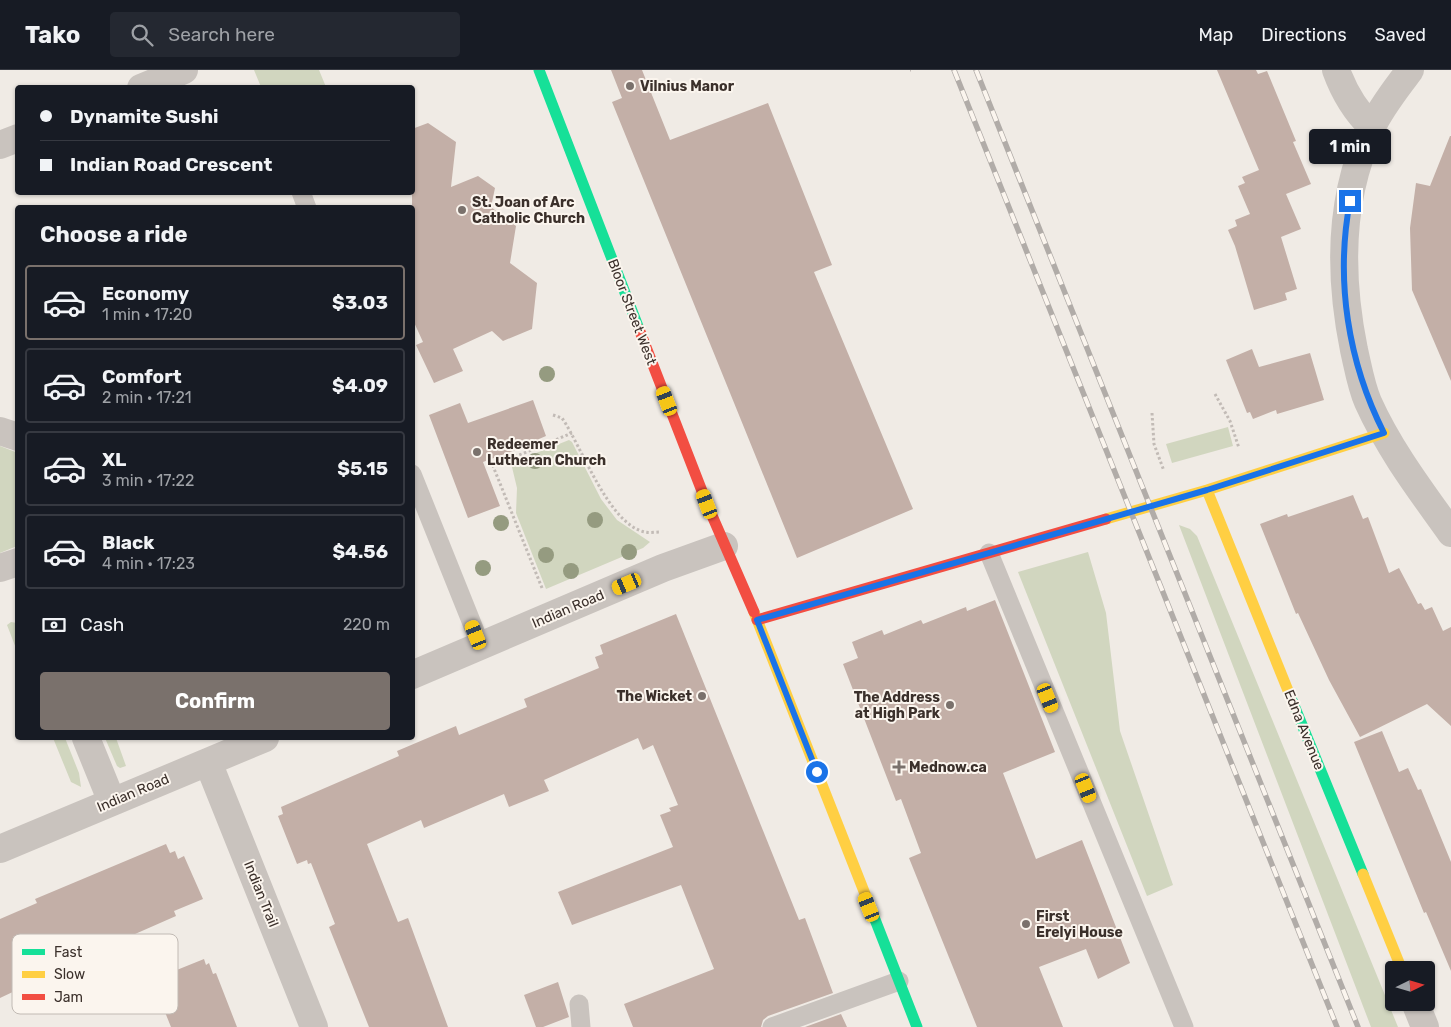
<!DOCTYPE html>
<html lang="en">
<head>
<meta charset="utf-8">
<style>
	body { margin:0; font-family:Rubik,sans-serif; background:#242831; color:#f1f3f6; height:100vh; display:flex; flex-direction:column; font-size:19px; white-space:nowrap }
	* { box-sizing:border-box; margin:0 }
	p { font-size:16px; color:#9ea1a6 }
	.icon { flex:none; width:28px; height:28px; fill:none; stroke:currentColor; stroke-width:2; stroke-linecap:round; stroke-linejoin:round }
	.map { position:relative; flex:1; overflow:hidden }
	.sheet { position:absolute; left:15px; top:135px; width:400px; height:535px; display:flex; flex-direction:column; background:#171b24; border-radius:5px; box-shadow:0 1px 4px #0004 }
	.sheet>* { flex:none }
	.top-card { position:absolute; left:15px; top:15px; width:400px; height:110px; border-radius:5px; box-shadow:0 1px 4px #0004; display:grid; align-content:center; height:110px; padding:0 25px; background:#171b24 }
	.needle { width:32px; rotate:85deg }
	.controls { position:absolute; left:1385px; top:891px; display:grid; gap:10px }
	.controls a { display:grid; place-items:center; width:50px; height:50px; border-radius:5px; background:#171b24; box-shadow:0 1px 4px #0004; font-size:25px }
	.end { position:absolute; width:22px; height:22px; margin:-11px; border:6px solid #1a73e8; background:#fff; box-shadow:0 0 0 2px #fff }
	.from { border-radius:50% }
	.bubble { position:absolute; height:35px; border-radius:5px; background:#171b24; box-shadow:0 1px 4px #0004; font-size:16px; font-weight:700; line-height:35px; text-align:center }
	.car { position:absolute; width:15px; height:30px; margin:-15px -8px; border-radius:6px; box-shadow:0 0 4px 1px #0007; background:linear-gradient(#f5c518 24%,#345 0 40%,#f5c518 0 76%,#345 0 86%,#f5c518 0) }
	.top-card b { display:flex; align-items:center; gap:18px; height:48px; font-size:19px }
	.top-card b+b { border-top:1px solid #363941 }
	.top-card i { width:12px; height:12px; background:#f1f3f6 }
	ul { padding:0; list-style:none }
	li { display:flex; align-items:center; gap:15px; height:75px; margin:0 10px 8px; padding:0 15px; border:2px solid #363941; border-radius:5px }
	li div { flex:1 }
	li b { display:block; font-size:19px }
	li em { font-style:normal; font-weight:700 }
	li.selected { border-color:#7a716c }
	li>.icon { width:45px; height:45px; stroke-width:1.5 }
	h2 { padding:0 25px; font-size:22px; line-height:60px }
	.pay { display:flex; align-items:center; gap:12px; height:55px; padding:0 25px; font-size:19px }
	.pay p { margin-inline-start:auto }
	.action { display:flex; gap:10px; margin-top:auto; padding:10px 25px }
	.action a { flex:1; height:58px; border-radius:5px; background:#7a716c; color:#fff; font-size:20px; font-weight:700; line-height:58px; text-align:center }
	header { display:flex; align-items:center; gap:30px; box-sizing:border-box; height:70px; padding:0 25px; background:#171b24; border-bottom:1px solid #363941 }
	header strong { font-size:24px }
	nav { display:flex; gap:28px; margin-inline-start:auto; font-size:18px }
	.search { width:350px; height:45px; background:#242831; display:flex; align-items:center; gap:12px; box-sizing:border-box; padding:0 18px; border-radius:5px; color:#9ea1a6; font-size:19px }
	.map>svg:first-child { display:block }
	.green { fill:#d1d6bf }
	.building { fill:#c3afa7 }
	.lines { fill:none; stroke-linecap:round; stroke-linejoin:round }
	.path { stroke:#c2bbb6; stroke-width:3; stroke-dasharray:2.5 2.5; stroke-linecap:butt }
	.lane { stroke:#c9c3be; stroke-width:19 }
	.street { stroke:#c9c3be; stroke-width:28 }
	.fast { stroke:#16e098; stroke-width:11 }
	.slow { stroke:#ffcf43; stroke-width:11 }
	.jam { stroke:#f24e42; stroke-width:11 }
	.rail-casing { stroke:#b1aca8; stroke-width:5.5 }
	.rail { stroke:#fbf5ee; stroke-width:4; stroke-dasharray:11; stroke-linecap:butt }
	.tree { fill:#959b80 }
	.route { stroke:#1a73e8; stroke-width:6 }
	.poi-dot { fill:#7a716c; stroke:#fbf5ee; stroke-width:2 }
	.labels { text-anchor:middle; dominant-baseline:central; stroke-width:4; stroke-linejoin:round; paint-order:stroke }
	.poi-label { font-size:14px; font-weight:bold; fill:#3b302b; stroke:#fbf5ee; text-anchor:start }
	.street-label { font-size:14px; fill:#3b302b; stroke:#fbf5ee }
	.key { fill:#fbf5ee; stroke:#c1bab4; stroke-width:1 }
	.key-label { font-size:14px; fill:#3b302b }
</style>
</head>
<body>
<header>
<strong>Tako</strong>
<div class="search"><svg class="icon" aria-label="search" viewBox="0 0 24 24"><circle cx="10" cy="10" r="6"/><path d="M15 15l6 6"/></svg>Search here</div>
<nav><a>Map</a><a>Directions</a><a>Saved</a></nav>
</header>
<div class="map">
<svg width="1451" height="957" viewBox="0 0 1451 957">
	<rect width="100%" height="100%" fill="#f0ebe5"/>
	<!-- green -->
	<path class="green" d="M254,0h65l7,17h-65z
		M1228,357l5,19 -61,17 -6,-19z
		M569,370l3,2 29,57 16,21 33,22 -7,6 -97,41 -30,-76 1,-25 -6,-25z
		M0,376l18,7 -1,93 -17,7z
		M1179,455l11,4 7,7 201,491h-27z
		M1088,482l18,61 14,118 53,154 -26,11 -129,-324z
		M11,552l6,1v28l-10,-26z
		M53,668h12l14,35 2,14 -10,-5z
		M105,668h11l10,28 -6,2 -3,-2z"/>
	<!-- building -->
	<path class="building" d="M611,0h31l28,70 98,-37 64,162 -18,7 99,237 -116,49 -185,-456 10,-4z
		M1217,0h39l2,4 9,-3 29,70 -3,1 18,42 -25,10 15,35 -20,8 16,52 -12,4 2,7 -33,10 -19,-64 -7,-16 9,-4 -2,-6 15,-6 -12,-28 7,-3 -3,-6 17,-7z
		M428,53l28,19 -5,45 27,-11 17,12 -4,19 25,19 -6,37 27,20 -5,46 -29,12 -11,-10 -39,18 10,22 -29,12 -18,-38 7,-3 -11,-24v-189z
		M1450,66h1v245l-39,-91 -2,-62 6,-45 14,3z
		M1252,279l7,18 51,-14 14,47 -47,14 -1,-4 -23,9 -3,-7 -3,1 -21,-53z
		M533,330l13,36 -7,3v2l-56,21 17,44 -32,12 -39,-103 31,-12 8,20z
		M1353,425l10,24 5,-2 21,56 10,-5 19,36 3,-1 4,7 7,-3 11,24 8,-4v99l-24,-22 -67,33 -31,-57 -31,-67 -2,1 -36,-90 27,-10 1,3z
		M995,530l60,152 -52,21 33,86 46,-19 48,123 -32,16 -12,-30 -47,18 24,60h-86l-68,-169 12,-5 -20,-54 -5,2 -53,-137 15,-6 -6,-16 30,-12 2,5 37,-15 2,4 43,-17 1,4z
		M676,544l123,306 6,-2 28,75 -65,23 -5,4 -2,7h-128l-9,-23 90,-35 -33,-84 -109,40 -14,-33 115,-45 -13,-32 11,-4 -2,-3 9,-3 -25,-60 -10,5 -5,-12 -94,42 5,11 -40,16 -5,-13 -80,34 -3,-8 -54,24 31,78 10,-4 40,109h-79l-40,-100 6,-3 -24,-61 -3,1 -1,-4 -10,4 -19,-48 5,-2 -2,-7 118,-51 -2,-5 59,-25 3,9 68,-28 -3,-8 75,-31 -4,-11 8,-3 -3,-9z
		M1382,661l17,41 9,-4 10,22 3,-1 30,73v109l-25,-59 -2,1 -70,-171z
		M166,774l4,9 5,-2 3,8 6,-3 19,43 -29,12 2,5 -141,62 1,3 -36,17v-79l37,-16 -2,-4z
		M204,889l2,6 3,-2 4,11 3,-1 21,54h-66l-19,-47z
		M558,912l11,35 -26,10h-7l-12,-32z
		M841,944l6,13h-42z"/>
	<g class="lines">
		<!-- path -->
		<path class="path" d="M910,0h1
			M1215,324l15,27 9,27
			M1152,343l2,31 10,27
			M553,345l9,3c20,29 47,107 83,114 5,1 11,0 16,0
			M542,518l-49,-122 79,-33"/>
		<!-- lane -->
		<path class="lane" d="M301,122l6,16
			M412,404l69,172
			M989,483l195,474
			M579,934l2,23
			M772,957l127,-46"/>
		<!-- street -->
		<path class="street" d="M1336,0c8,22 19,41 36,57
			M1410,0c-13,18 -28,36 -38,57 -33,69 -33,149 -18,223 4,17 7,36 14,52 21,47 53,89 83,131
			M141,18l43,-18
			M0,75l18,-7
			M0,361l18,6
			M0,498l18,-6
			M412,605l251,-107 61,-22
			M86,668l26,64
			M208,692l106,265
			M0,779l265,-111
			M1415,932l10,25"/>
		<!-- fast -->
		<path class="fast" d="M539,0l100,259
			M1289,623l74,181
			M867,829l50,128"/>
		<!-- slow -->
		<path class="slow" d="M1207,420l82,203
			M1106,449l101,-29 177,-57
			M754,542l113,287
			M1363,804l39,96"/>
		<!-- jam -->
		<path class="jam" d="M639,259l68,175 47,108
			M757,550l349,-101"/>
		<defs>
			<path id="rail" d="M954,0l383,957
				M976,0l382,957"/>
		</defs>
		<!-- rail casing -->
		<use href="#rail" class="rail-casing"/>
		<!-- rail -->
		<use href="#rail" class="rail"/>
	</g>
	<!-- trees -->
	<g class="tree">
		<circle cx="547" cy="304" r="8"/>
		<circle cx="535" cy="391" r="8"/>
		<circle cx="595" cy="450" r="8"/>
		<circle cx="501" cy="453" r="8"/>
		<circle cx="629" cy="482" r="8"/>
		<circle cx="546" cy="485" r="8"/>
		<circle cx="483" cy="498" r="8"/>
		<circle cx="571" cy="501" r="8"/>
	</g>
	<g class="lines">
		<!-- route -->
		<path class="route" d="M817,702l-60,-152 450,-130 177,-57c-36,-71 -49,-153 -34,-232"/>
	</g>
	<!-- markers -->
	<g class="poi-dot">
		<circle cx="630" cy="16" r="5"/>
		<circle cx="462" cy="140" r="5"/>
		<circle cx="477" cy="382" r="5"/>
		<circle cx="702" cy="626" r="5"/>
		<circle cx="950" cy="635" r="5"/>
		<path d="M896.5 689.5h5v5h5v5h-5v5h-5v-5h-5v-5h5z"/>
		<circle cx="1026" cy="854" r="5"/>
	</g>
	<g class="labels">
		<!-- poi labels -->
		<g class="poi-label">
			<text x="640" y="16">Vilnius Manor</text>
			<text x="472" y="132">St. Joan of Arc<tspan x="472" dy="16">Catholic Church</tspan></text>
			<text x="487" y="374">Redeemer<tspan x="487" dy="16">Lutheran Church</tspan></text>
			<text x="692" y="626" text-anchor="end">The Wicket</text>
			<text x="940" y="627" text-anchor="end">The Address<tspan x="940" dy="16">at High Park</tspan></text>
			<text x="909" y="697">Mednow.ca</text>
			<text x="1036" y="846">First<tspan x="1036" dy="16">Erelyi House</tspan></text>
		</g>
		<!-- street labels -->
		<g class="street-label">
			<text transform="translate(632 242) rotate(69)">Bloor Street West</text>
			<text transform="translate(568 539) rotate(-23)">Indian Road</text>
			<text transform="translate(1304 660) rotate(68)">Edna Avenue</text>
			<text transform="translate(133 723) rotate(-23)">Indian Road</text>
			<text transform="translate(261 824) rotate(68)">Indian Trail</text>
		</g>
	</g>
	<!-- legend -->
	<rect x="12" y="864" width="166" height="80" rx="8" class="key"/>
	<rect x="22" y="879" width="23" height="6" fill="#16e098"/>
	<rect x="22" y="901" width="23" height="7" fill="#ffcf43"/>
	<rect x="22" y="924" width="23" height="6" fill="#f24e42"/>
	<g class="key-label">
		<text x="54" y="887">Fast</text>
		<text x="54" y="909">Slow</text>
		<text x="54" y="932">Jam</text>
	</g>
</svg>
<div class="controls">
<a><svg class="needle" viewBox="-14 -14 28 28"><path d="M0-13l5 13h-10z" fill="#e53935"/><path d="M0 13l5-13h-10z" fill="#9ea1a6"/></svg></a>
</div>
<i class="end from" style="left:817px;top:702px"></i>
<i class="end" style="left:1350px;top:131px"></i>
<div class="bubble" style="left:1309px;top:59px;width:82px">1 min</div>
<i class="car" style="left:667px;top:331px;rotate:339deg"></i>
<i class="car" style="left:707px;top:434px;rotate:339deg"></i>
<i class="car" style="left:627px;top:514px;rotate:247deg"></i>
<i class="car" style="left:476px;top:565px;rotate:338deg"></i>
<i class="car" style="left:1048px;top:628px;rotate:158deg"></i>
<i class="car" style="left:1086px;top:718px;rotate:158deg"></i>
<i class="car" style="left:869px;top:837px;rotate:338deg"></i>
<div class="top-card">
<b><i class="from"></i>Dynamite Sushi</b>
<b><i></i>Indian Road Crescent</b>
</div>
<section class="sheet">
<h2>Choose a ride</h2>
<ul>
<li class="selected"><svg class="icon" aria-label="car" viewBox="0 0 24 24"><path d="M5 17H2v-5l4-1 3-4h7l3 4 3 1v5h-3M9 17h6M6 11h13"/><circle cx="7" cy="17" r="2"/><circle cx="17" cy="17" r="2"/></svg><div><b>Economy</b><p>1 min · 17:20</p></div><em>$3.03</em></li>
<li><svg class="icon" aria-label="car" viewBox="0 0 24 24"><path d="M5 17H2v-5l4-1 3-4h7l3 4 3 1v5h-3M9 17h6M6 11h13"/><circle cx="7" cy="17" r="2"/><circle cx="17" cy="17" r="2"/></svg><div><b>Comfort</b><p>2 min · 17:21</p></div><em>$4.09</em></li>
<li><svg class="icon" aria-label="car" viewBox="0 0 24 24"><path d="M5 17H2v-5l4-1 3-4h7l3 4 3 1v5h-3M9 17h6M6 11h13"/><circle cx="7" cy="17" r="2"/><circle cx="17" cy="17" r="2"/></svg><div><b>XL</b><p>3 min · 17:22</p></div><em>$5.15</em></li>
<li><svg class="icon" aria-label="car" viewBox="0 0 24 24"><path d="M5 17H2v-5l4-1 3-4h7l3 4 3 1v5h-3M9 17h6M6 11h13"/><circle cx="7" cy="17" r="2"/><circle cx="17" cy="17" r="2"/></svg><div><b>Black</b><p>4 min · 17:23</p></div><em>$4.56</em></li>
</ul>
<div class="pay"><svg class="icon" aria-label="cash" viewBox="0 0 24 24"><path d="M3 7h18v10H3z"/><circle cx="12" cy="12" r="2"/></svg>Cash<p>220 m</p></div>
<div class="action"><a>Confirm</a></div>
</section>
</div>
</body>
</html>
